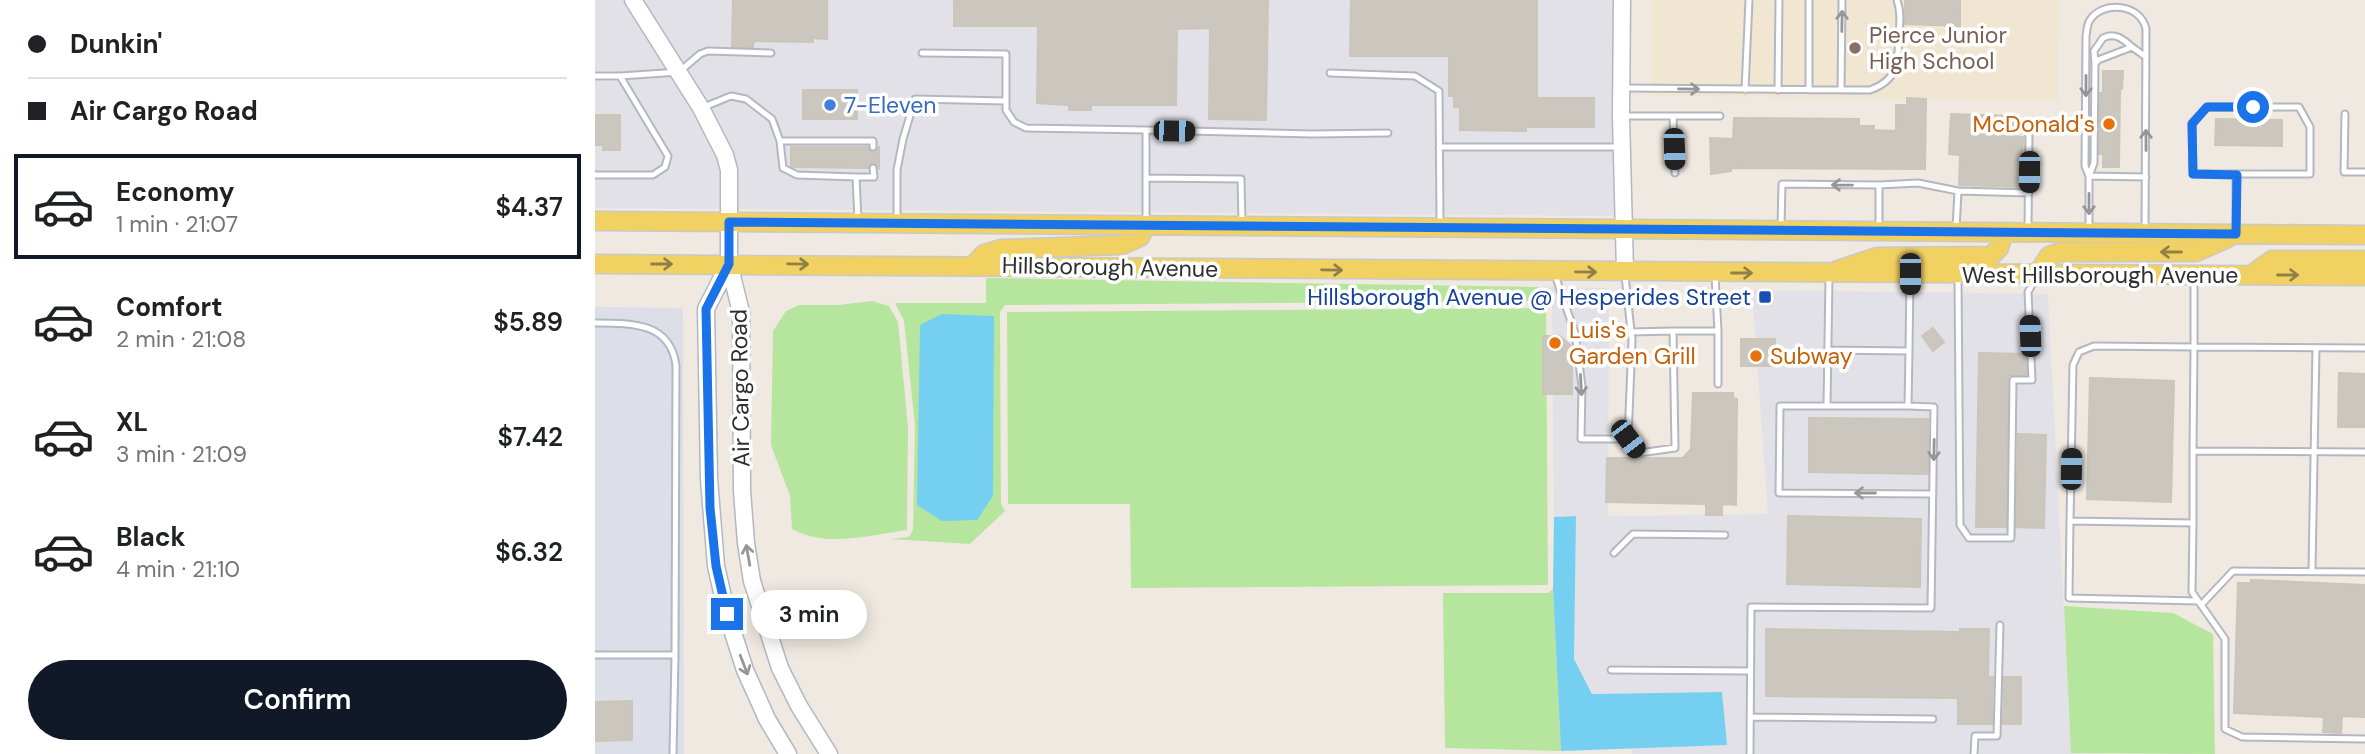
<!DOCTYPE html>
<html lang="en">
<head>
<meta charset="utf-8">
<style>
	body { margin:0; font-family:"DM Sans",sans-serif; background:#f6f6f6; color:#202124; height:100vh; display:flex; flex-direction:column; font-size:26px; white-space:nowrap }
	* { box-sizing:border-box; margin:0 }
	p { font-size:23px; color:#757577 }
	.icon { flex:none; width:38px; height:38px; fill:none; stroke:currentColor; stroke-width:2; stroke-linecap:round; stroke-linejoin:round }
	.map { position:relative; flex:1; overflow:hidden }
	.details { display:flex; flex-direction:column; background:#fff; width:595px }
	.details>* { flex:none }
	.hud { display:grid; align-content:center; height:154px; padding:0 28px; background:#fff }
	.end { position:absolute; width:32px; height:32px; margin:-16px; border:9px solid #1a73e8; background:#fff; box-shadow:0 0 0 4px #fff }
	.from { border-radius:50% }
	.bubble { position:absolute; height:49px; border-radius:24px; background:#fff; box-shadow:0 4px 18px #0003; font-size:23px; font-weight:600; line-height:49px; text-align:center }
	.car { position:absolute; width:21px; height:42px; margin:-21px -10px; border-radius:9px; box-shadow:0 0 5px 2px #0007; background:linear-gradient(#222 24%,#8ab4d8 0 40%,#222 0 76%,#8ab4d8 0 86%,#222 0) }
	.hud b { display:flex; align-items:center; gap:24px; height:66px; font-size:26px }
	.hud b+b { border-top:2px solid #e0e0e0 }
	.hud i { width:18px; height:18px; background:#202124 }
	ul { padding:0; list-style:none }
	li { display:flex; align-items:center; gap:21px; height:105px; margin:0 14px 10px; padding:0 14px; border:4px solid transparent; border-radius:0px }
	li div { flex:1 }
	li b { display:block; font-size:26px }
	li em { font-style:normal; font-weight:600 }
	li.active { border-color:#111827 }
	li>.icon { width:63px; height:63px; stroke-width:1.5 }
	.action { display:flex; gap:14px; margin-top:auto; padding:14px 28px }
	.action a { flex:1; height:80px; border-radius:42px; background:#111827; color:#fff; font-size:28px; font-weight:600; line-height:80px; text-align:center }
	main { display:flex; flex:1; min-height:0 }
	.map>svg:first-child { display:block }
	.industrial { fill:#e3e1e8 }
	.education { fill:#f0e6d1 }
	.airport { fill:#dcdee8 }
	.green { fill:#b6e59e }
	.water { fill:#75cff0 }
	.building { fill:#cbc7bf; stroke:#cbc5ba; stroke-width:2 }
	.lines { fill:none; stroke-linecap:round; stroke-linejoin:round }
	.lane-casing { stroke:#b4b7c1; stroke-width:9 }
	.secondary-casing { stroke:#b4b7c1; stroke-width:19 }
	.primary-casing { stroke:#c9c9c9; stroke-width:21 }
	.lane { stroke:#fff; stroke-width:5 }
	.secondary { stroke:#fff; stroke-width:16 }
	.primary { stroke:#f2d163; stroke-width:18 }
	.oneway { stroke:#969696 }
	.oneway2 { stroke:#908048 }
	.route { stroke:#1a73e8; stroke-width:9 }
	.education-dot { fill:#8d6e63; stroke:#fff; stroke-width:2.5 }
	.shop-dot { fill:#3f7fe0; stroke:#fff; stroke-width:2.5 }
	.food-dot { fill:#e8710a; stroke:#fff; stroke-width:2.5 }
	.transit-dot { fill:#1a4fb4; stroke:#fff; stroke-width:2.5 }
	.labels { text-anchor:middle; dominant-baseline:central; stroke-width:7; stroke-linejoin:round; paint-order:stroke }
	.education-label { font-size:23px; fill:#785e54; stroke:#fff; text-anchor:start }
	.shop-label { font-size:23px; fill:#366cbe; stroke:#fff; text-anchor:start }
	.food-label { font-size:23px; fill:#c56008; stroke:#fff; text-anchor:start }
	.street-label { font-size:23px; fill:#2e2e2e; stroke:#fff }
	.transit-label { font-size:23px; fill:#164399; stroke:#fff; text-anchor:end }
</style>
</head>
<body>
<main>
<section class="details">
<div class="hud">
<b><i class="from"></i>Dunkin'</b>
<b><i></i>Air Cargo Road</b>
</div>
<ul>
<li class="active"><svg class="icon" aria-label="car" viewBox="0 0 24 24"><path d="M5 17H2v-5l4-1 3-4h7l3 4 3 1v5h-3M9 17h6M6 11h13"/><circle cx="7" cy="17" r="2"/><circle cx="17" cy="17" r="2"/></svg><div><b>Economy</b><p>1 min · 21:07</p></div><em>$4.37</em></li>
<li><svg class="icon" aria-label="car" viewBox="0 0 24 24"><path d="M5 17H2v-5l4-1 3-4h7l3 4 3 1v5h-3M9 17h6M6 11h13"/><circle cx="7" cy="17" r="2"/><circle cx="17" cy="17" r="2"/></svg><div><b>Comfort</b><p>2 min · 21:08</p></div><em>$5.89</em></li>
<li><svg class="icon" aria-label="car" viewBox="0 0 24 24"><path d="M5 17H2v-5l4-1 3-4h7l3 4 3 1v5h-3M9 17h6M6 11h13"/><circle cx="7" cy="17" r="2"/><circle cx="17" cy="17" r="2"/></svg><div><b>XL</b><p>3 min · 21:09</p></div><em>$7.42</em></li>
<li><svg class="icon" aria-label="car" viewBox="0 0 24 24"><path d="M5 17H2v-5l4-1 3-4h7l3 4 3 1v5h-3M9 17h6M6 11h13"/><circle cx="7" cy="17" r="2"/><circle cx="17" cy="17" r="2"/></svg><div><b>Black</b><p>4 min · 21:10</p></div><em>$6.32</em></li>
</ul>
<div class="action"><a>Confirm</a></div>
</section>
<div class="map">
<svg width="1770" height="754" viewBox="0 0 1770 754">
	<rect width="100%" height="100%" fill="#efe9e1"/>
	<!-- industrial -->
	<path class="industrial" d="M0,0h29l56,89 38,69 3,14 1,37 -127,-1z
		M47,0h973l1,216 -880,-7 -4,-57 -39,-72z
		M943,287l71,1 -1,228 160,-2 -16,-224 296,4 23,459 40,1h-479v-6l94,-4 -5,-52 -129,2 -18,-35 2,-142h-22l-2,-209 -4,-7h-10z"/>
	<!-- education -->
	<path class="education" d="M1056,0h408l-1,101 -407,-5z"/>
	<!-- airport -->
	<path class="airport" d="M0,307l88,1 1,446h-89z"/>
	<!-- green -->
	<path class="green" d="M391,278l552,9v14l-533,4 -5,7 1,192 4,7 -35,33 -79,-5 18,-2 4,-7 2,-104 -11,-105 -9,-18h91z
		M277,301l17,5 9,16 10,105 -1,103c-38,5 -81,18 -115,-1l-2,-33 -19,-51 2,-114 13,-20 13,-6h40z
		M951,308l2,277 -417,3 -1,-84h-122l-1,-192z
		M958,589l8,162 -116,-3 -2,-155h105z
		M1469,606l109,7 40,21 2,120 -144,-1z"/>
	<!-- water -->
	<path class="water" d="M347,314l52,2 -1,180 -16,24 -35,1 -25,-16 3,-180z
		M981,516l-2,143 18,35 130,-2 5,53 -166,6 -8,-162 1,-72z"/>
	<!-- building -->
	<path class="building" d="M138,0h94v39l-14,-1v4l-59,-1 -1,6h-21z
		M359,0h314l-2,120 -57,-1 1,-91 -33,1 -1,76h-85v5h-22v-5l-32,-2 1,-77h-84z
		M756,0h186v98h57v29h-68v4l-66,-1v-23h-6v-11h-5v-40h-99z
		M1310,0h55v26l-55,-2z
		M1508,71h20l-1,18h-2l-1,78h-16v-13h-4l1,-61h3z
		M208,90h54v29h-54z
		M1312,98l19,1 -1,70 -194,-1v3l-20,3 -1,-36 23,1 1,-21 125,1v7h15v4l22,1v-26h11z
		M1356,114l62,2v20l10,1 -2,50 -62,-2 1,-30 -11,-1z
		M0,115h25v35h-17v-5h-8z
		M1621,119l66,1v26l-67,-1z
		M196,147h77l4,5 7,-5v21l-6,-5 -5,5 -74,-1 -3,-1z
		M1338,328l11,14 -11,9 -11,-15z
		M948,336h17l12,11v47h-29z
		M1146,339h34v27h-34z
		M1384,353l47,1 1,21h-19l-2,152h-30z
		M1744,373l26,1v53h-27z
		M1495,378l84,3 -3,121 -84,-3z
		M1098,393h40v5l4,1 -1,106 -14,-1v11h-16v-11l-100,-2 1,-44h76l8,-9z
		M1214,418l119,1v55l-119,-2z
		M1423,434l28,1 -2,93 -28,-1z
		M1193,516l133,3 -1,68 -133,-3z
		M1656,580l114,5v132l-23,-1 -1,17 -18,-1 1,-15 -90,-4 4,-130h13z
		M1171,629l194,3v-3h29l-1,48h5l-1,47h-34v-26l-192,-2z
		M1409,677h17v47h-18z
		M37,701v39l-37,1v-39z"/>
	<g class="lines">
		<defs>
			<path id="lane" d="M1214,0v90
				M327,53l84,1v56l8,12 12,6 120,2v48l95,1 1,44
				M1500,64l-1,-13 9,-13c12,-6 20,1 29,9
				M735,73l85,3 24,15 1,132
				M0,76h25l48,80 -3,11 -12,8h-58
				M25,76l59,-4 21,-18 8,-3 63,2
				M1029,88l246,2c29,-10 28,-29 29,-56 1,-12 2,-22 -2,-34
				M1150,90l4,-90
				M1183,90l1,-90
				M1246,90l1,-90
				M109,107l27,-11 15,3 26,20 8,22 3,27 14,7 59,2 2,42
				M1612,107h92l11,20v47h-117l-1,-51z
				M1750,114l-1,58h21
				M1029,116h96
				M1078,116l2,57
				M551,130l166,4 76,-1
				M185,141h93v6
				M844,147h179
				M1494,176l5,-13 1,-99 3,-4 34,-13 14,10
				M1494,176l57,1
				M261,177h18l-1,-9
				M1284,185v43
				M302,220v-50l6,-31 12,-40 91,2
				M551,220v-42
				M1186,227l1,-43 97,1 39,-2 40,8 71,2
				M1361,229l2,-38
				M1433,229l1,-99
				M1494,231v-55l-4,-10 1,-130c1,-6 1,-12 4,-16 13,-20 51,-16 56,9l-1,201
				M1641,231v-56
				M960,275l20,58 7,53 -1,53h47
				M1030,276l7,64 -4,99 11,14 36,-5 -2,-117h45l-3,-56
				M1234,277l-2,129h-47l-1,87 154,1
				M1363,278l2,247 9,13h42l2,-158h19l-4,-88 9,-16
				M0,323c36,0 75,-1 81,42l-1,290
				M1036,332l42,-1
				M1770,348l-171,-1 -1,104 172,1
				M1233,350l81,1 1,-74
				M1123,384v-53
				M1232,406h81
				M1598,451v72l-123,-2 3,-156 6,-13 15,-6 100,1v-69
				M1475,521l-1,77 129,3
				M1598,523l-1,69 33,47v90l17,8 123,2
				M1019,553l19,-19 92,1
				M1717,571l4,-223
				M1606,605l32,-34 132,1
				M0,655h80l-2,99
				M1016,670l139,1
				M1155,717l183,2
				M1155,754l1,-147 180,1 3,-201 -26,-1 1,-55
				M1379,754l1,-18h22l3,-111"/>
			<path id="secondary" d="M38,0l68,108 24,47 4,15v94l12,48 1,179 4,52 6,38 28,87 19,38 30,48
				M1027,0l-1,116 4,156
				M134,264l-23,45 3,170 7,87 11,48 18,56 22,49 21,35"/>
			<path id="primary" d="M0,221l1770,14
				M0,264l1770,12
				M378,266l11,-12 17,-5 121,-4 18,-8 6,-12
				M1243,270l39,-13 114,-1 8,-8 5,-16
				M1442,275l12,-19 11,-4h136l34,-15
				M1656,275l21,-15h93"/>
		</defs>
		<!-- lane casing -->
		<use href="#lane" class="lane-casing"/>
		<!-- secondary casing -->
		<use href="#secondary" class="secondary-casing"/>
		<!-- primary casing -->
		<use href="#primary" class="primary-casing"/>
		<!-- lane -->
		<use href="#lane" class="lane"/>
		<!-- secondary -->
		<use href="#secondary" class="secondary"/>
		<!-- primary -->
		<use href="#primary" class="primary"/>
	</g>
	<!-- one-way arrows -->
	<defs><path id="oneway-shaft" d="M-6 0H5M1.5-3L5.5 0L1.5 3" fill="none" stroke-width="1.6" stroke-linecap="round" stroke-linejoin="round" transform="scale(1.75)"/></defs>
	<g class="oneway">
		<use href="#oneway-shaft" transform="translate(1247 21) rotate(-89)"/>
		<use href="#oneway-shaft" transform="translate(1491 86) rotate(90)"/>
		<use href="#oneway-shaft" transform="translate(1094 89) rotate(1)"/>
		<use href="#oneway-shaft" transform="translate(1551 140) rotate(-90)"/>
		<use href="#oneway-shaft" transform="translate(1247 185) rotate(-179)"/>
		<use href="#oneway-shaft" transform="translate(1494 204) rotate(90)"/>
		<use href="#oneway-shaft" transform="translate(986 385) rotate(87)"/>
		<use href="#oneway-shaft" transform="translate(1339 450) rotate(91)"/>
		<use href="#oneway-shaft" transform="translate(1270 493) rotate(-180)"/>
		<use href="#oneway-shaft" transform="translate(153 555) rotate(-100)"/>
		<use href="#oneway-shaft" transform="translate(149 665) rotate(69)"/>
	</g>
	<g class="oneway2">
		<use href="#oneway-shaft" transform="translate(1576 252) rotate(180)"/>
		<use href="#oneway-shaft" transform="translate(67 264)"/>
		<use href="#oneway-shaft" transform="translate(203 264) rotate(1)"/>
		<use href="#oneway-shaft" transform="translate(737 270) rotate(1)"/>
		<use href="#oneway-shaft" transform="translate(991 272) rotate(1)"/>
		<use href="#oneway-shaft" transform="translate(1147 273)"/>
		<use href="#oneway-shaft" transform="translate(1693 275)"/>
	</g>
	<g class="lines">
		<!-- route -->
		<path class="route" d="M132,614l-11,-48 -6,-58 -4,-199 23,-45v-42l1507,12 1,-59 -44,-1 -1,-50 15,-17h46"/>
	</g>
	<!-- markers -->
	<circle class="education-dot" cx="1260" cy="48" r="7"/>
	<circle class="shop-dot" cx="235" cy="105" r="7"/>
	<g class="food-dot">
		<circle cx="1514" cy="124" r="7"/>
		<circle cx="960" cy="343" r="7"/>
		<circle cx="1161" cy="356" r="7"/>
	</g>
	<rect class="transit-dot" x="1163" y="290" width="14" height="14" rx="3.5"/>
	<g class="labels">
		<!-- education labels -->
		<g class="education-label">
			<text x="1274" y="35">Pierce Junior<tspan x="1274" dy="26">High School</tspan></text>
		</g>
		<!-- shop labels -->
		<g class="shop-label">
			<text x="249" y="105">7-Eleven</text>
		</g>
		<!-- food labels -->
		<g class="food-label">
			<text x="1500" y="124" text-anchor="end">McDonald's</text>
			<text x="974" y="330">Luis's<tspan x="974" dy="26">Garden Grill</tspan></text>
			<text x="1175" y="356">Subway</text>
		</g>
		<!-- street labels -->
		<g class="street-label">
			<text transform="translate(515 267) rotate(1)">Hillsborough Avenue</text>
			<text x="1505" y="275">West Hillsborough Avenue</text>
			<text transform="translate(145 388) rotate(-91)">Air Cargo Road</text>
		</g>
		<!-- transit labels -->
		<g class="transit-label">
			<text x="1156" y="297">Hillsborough Avenue @ Hesperides Street</text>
		</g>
	</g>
</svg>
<i class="end from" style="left:1658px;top:107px"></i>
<i class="end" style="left:132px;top:614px"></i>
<div class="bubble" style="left:156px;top:590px;width:116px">3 min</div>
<i class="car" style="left:579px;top:131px;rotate:91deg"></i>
<i class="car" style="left:1079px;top:149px;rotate:178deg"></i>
<i class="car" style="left:1434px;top:172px;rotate:181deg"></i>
<i class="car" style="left:1315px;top:274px;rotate:180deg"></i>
<i class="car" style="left:1435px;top:336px;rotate:358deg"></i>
<i class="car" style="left:1033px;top:439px;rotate:143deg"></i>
<i class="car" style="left:1476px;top:469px;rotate:1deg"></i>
</div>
</main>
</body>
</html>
